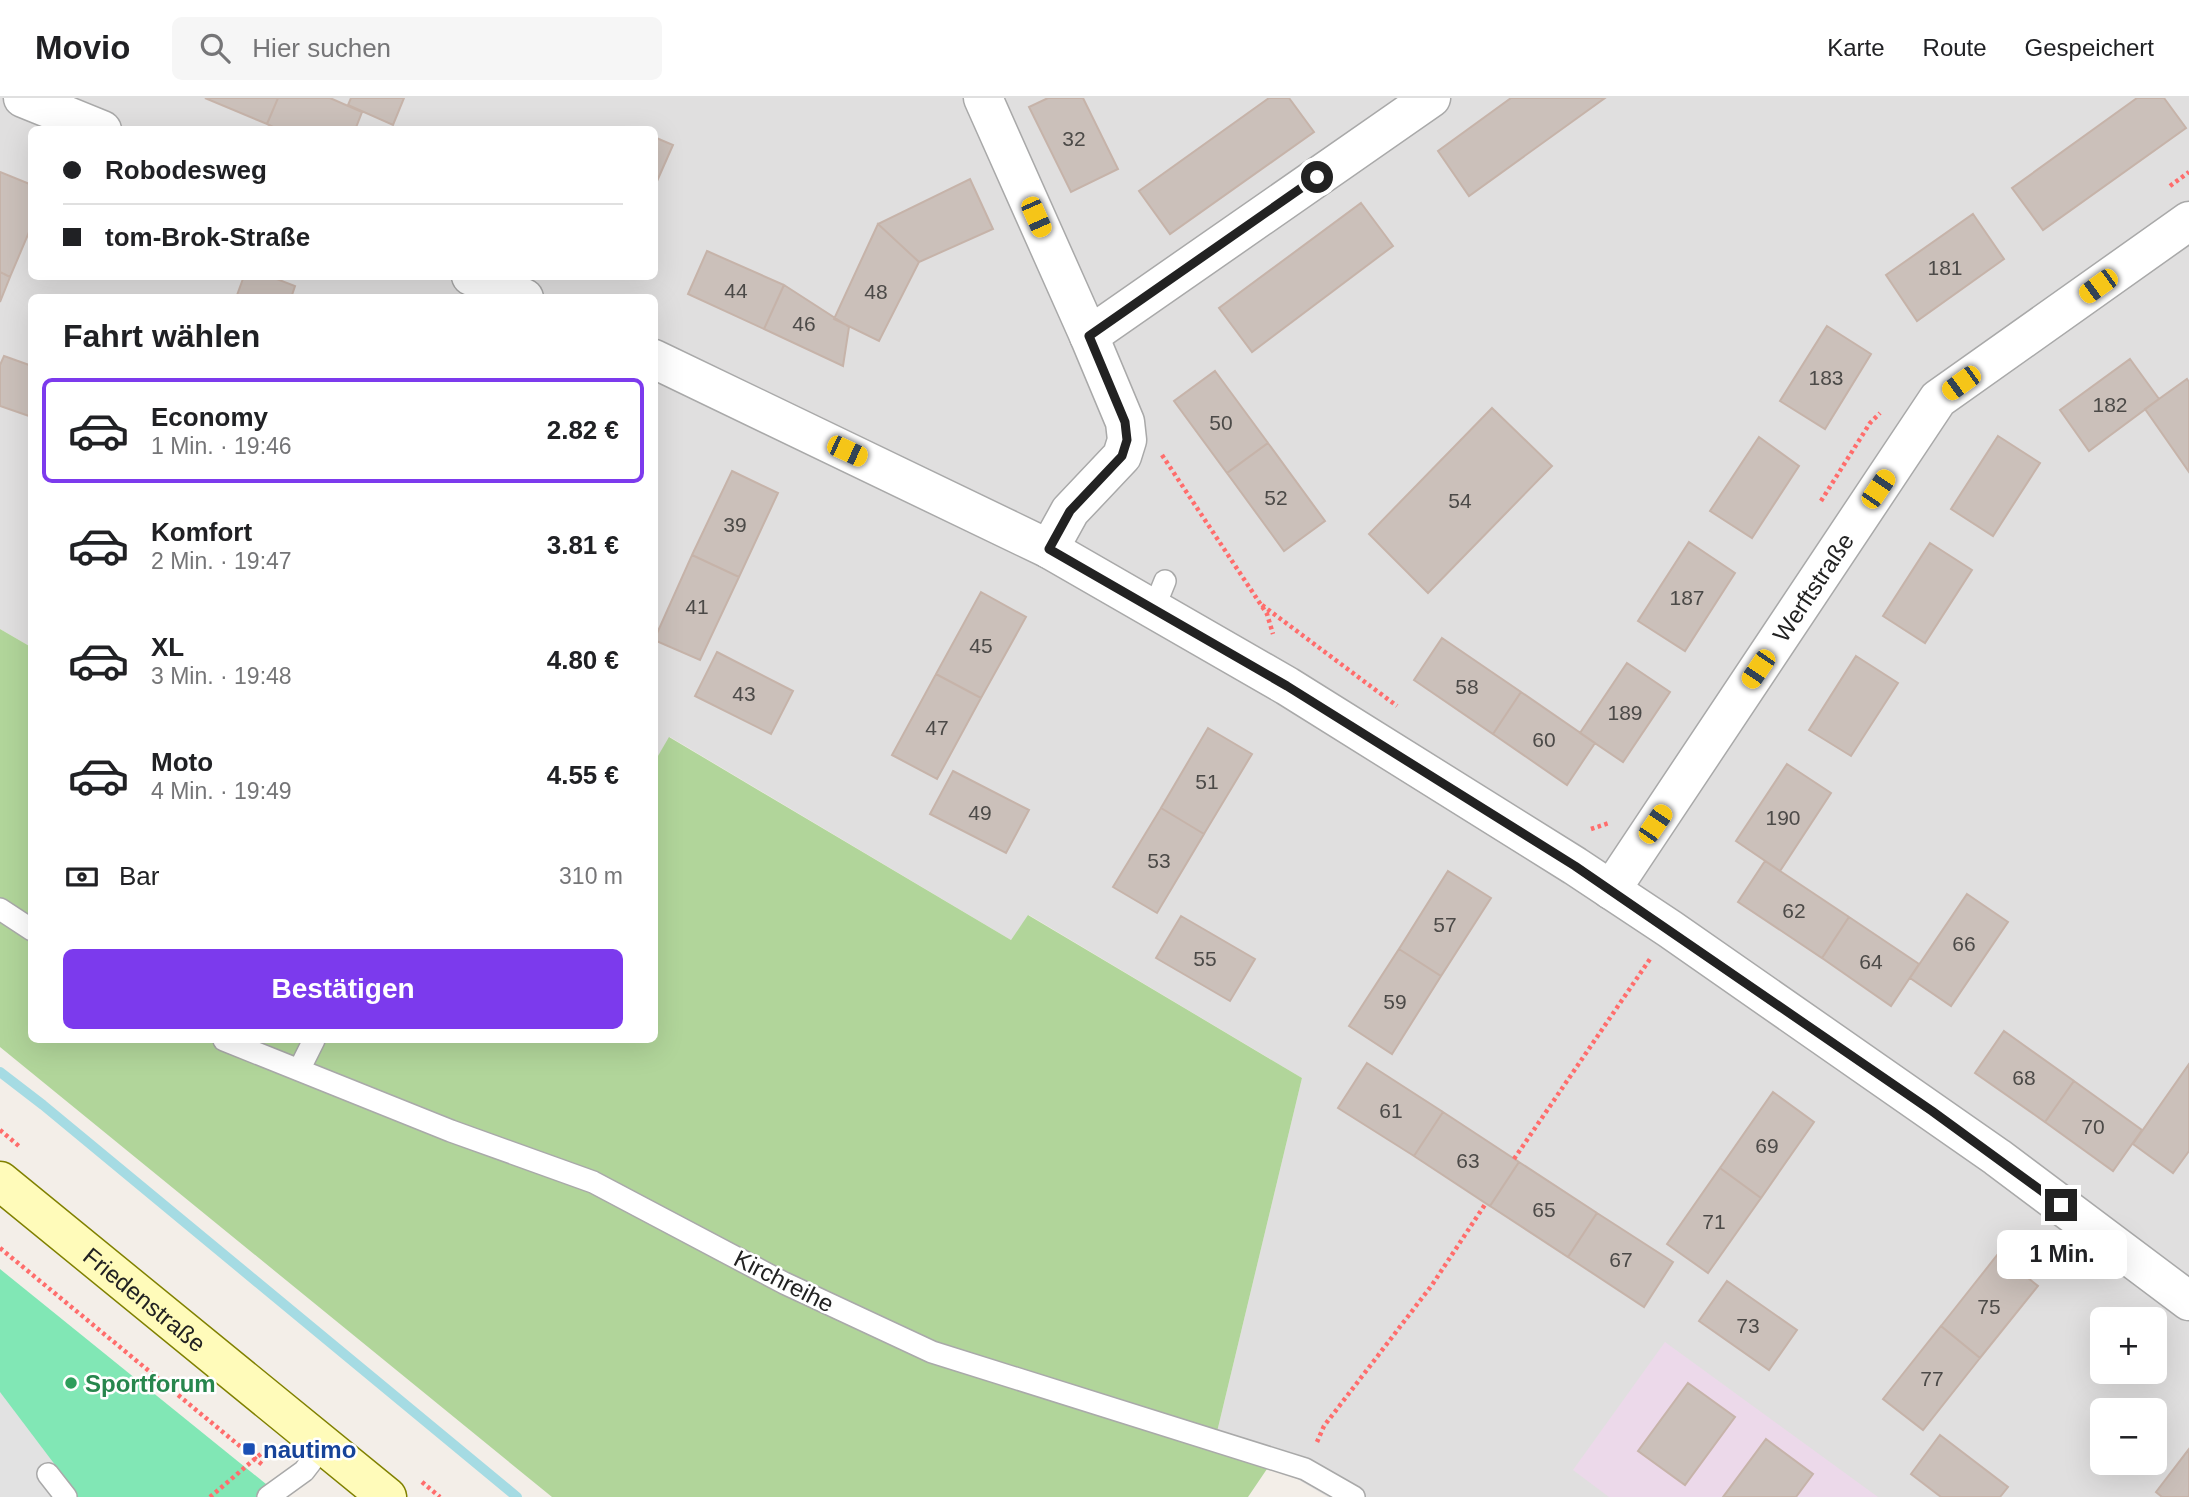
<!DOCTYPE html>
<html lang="de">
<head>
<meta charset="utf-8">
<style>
	body { margin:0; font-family:Helvetica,sans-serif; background:#f6f6f6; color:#202124; height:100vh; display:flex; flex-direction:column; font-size:26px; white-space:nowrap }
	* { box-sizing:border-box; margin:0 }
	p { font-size:23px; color:#757577 }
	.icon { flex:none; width:38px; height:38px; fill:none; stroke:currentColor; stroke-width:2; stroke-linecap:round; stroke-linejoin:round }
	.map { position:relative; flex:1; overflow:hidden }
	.details { position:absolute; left:28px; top:196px; width:630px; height:749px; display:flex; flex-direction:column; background:#fff; border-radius:10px; box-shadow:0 7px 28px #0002 }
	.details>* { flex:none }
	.top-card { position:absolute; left:28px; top:28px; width:630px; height:154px; border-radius:10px; box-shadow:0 7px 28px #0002; display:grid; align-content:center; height:154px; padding:0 35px; background:#fff }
	.controls { position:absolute; left:2090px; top:1209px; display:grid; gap:14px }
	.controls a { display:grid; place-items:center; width:77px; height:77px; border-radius:10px; background:#fff; box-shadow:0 7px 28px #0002; font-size:35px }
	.end { position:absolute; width:32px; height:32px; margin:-16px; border:9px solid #222; background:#fff; box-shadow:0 0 0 4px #fff }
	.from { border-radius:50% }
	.bubble { position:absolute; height:49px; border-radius:10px; background:#fff; box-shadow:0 7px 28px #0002; font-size:23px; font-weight:700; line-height:49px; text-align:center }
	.car { position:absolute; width:21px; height:42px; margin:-21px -10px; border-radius:9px; box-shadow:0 0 5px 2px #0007; background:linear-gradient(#f5c518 24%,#345 0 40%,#f5c518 0 76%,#345 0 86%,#f5c518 0) }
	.top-card b { display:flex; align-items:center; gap:24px; height:66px; font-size:26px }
	.top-card b+b { border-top:2px solid #e0e0e0 }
	.top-card i { width:18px; height:18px; background:#202124 }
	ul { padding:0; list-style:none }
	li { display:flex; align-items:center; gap:21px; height:105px; margin:0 14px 10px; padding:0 21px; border:4px solid transparent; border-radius:10px }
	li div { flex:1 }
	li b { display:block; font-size:26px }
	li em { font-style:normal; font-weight:700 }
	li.on { border-color:#7c3aed }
	li>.icon { width:63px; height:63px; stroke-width:1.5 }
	h2 { padding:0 35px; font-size:32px; line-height:84px }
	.pay { display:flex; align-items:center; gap:18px; height:77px; padding:0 35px; font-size:26px }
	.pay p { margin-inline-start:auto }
	.button { display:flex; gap:14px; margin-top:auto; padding:14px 35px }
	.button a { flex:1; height:80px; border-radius:10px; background:#7c3aed; color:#fff; font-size:28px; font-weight:700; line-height:80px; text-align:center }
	header { display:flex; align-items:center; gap:42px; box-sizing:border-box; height:98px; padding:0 35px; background:#fff; border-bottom:2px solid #e0e0e0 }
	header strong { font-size:33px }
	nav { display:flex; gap:38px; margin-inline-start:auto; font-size:24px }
	.search { width:490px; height:63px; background:#f6f6f6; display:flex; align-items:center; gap:18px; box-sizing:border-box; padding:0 24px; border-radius:10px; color:#757577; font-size:26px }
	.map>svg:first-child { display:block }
	.residential { fill:#e0dfdf; fill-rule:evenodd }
	.industrial { fill:#ecd9ea }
	.forest { fill:#b1d59a }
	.pitch { fill:#81e7b5 }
	.parking { fill:#e2e2e2 }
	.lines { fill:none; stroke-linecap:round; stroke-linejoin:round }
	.stream { stroke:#a5dbe3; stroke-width:10 }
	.building { fill:#cbc0ba; stroke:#c6b3a9; stroke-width:2 }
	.service-casing { stroke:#a9a9a9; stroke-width:24 }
	.minor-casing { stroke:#a9a9a9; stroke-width:41 }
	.tertiary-casing { stroke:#a9a9a9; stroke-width:41 }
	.secondary-casing { stroke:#808100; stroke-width:41 }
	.path { stroke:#ff6d6c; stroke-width:4.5; stroke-dasharray:3.5 3.5; stroke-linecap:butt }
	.service { stroke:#fff; stroke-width:21 }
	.minor { stroke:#fff; stroke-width:38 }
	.tertiary { stroke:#fff; stroke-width:38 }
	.secondary { stroke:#fffbba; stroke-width:38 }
	.route { stroke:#222; stroke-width:9 }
	.leisure-dot { fill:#2e9e5b; stroke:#fff; stroke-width:2.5 }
	.transit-dot { fill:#1a4fb4; stroke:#fff; stroke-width:2.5 }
	.labels { text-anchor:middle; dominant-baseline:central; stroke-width:5; stroke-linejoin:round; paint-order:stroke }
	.number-label { font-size:21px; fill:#4c4a48 }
	.street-label { font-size:24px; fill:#222; stroke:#fff }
	.leisure-label { font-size:24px; font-weight:bold; fill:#27864d; stroke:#fff; text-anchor:start }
	.transit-label { font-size:24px; font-weight:bold; fill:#164399; stroke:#fff; text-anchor:start }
</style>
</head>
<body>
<header>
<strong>Movio</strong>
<div class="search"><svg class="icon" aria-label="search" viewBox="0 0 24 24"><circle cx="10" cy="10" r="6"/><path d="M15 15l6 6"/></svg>Hier suchen</div>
<nav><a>Karte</a><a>Route</a><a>Gespeichert</a></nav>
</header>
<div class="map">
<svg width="2189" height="1399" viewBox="0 0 2189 1399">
	<rect width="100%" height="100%" fill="#f3eee8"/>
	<!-- residential -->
	<path class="residential" d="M0,0h2189v1399h-861l-111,-65 85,-354 -273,-163 -18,25 -341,-203 -15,24 -1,-463h-622l-1,349 -31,-18zM32,32h622v146h-622zM2102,1222h52v52h-52zM2102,1312h52v53h-52z"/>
	<!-- industrial -->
	<path class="industrial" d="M1665,1244l213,155h-269l-36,-27z"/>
	<!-- forest -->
	<path class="forest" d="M0,531l31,18 1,393h622l1,-279 14,-24 342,203 17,-25 274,163 -85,354 52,34 -21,31h-696l-552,-450z"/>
	<!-- pitch -->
	<path class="pitch" d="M0,1171l282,228h-282z"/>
	<!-- parking -->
	<path class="parking" d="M0,1294l74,98 -8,7h-66z"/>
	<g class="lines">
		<!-- stream -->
		<path class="stream" d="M0,974l43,33 474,392"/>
	</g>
	<!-- building -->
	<path class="building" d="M205,0h73l-11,26z
		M278,0h52l32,14 -7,18h-76l-12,-6z
		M351,0h53l-11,27 -45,-20z
		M1048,0h35l35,71 -47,23 -42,-85z
		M1269,0h20l25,34 -144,102 -31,-43z
		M1511,0h94l-136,98 -31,-45z
		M2137,0h27l22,30 -143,102 -31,-42z
		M654,39l19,8 -19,43z
		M0,74l32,13v40l-22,52 -10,-5z
		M970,81l23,50 -74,33 -41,-38z
		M1361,105l32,43 -141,106 -33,-44z
		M1973,116l31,45 -87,62 -31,-46z
		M878,126l41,38 -40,79 -45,-22z
		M707,153l77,34 -20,44 -76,-35z
		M0,174l10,5 -10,25z
		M244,178h25l26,10 -4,12h-55z
		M784,187l65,42 -6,39 -79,-37z
		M1827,228l44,28 -46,75 -45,-28z
		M4,258l28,10v51l-32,-11v-41z
		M2130,261l29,40 -70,52 -29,-41z
		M1215,273l53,72 -41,30 -53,-72z
		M2187,281l2,3v90l-44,-63z
		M1492,310l60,58 -124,127 -59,-59z
		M1998,338l42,27 -47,73 -42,-27z
		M1759,339l40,29 -47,72 -42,-27z
		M1268,345l57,78 -41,30 -57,-78z
		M732,373l46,22 -39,84 -47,-22z
		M1689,444l46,31 -50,78 -47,-30z
		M1930,445l42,27 -47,73 -42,-27z
		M692,457l47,22 -39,83 -46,-20z
		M981,494l45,25 -45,81 -45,-24z
		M1442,540l79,54 -28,42 -79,-54z
		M717,554l76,39 -22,43 -76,-38z
		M1856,558l42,27 -47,73 -42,-26z
		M1627,565l43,29 -47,70 -43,-29z
		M936,576l45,24 -44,81 -45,-24z
		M1521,594l74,51 -28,42 -74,-51z
		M1208,630l44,26 -48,80 -43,-26z
		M1787,666l44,29 -51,78 -44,-30z
		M953,673l76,39 -23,43 -76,-39z
		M1161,710l43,26 -47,79 -44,-26z
		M1765,763l84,56 -27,41 -84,-56z
		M1448,773l43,27 -50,78 -42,-27z
		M1967,796l41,28 -57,84 -41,-28z
		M1181,818l74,43 -25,42 -74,-43z
		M1849,819l70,47 -28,42 -69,-48z
		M1399,851l42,27 -49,78 -43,-28z
		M2004,933l70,50 -29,41 -70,-49z
		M1367,965l76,49 -29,44 -76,-48z
		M2189,966v87l-16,22 -40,-29z
		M2074,983l68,49 -29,41 -68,-49z
		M1773,994l41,30 -53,76 -41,-30z
		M1443,1014l76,50 -29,44 -76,-50z
		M1519,1064l78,51 -29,44 -78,-51z
		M1720,1070l41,30 -53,75 -41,-29z
		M1597,1115l76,49 -29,45 -76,-50z
		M1998,1156l40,32 -58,72 -39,-32z
		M1727,1183l70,49 -28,40 -70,-49z
		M1941,1228l39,32 -57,72 -40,-31z
		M1688,1285l47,34 -50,68 -47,-34z
		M1940,1337l68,52 -8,10h-59l-30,-23z
		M1766,1341l47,35 -17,23h-73z
		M2189,1351v48h-27l-6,-5z"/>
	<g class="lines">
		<defs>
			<path id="service" d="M1154,510l11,-27
				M0,811l32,21
				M224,942l227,91 142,51 191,101 148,69 373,117 49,28
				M299,972l15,-30
				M48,1376l18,23
				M268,1399l36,-26 20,-26"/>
			<g id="minor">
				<path d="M983,0l106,238 36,86 2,18 -5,16 -52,55 -21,38"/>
				<path d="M1089,238l342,-238"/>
				<path id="s1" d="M1611,792l327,-491 251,-178"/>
			</g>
			<path id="tertiary" d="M23,0l79,32
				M471,178l53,22
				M654,261l395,190 238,137 288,180 95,63 327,228 192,144"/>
			<g id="secondary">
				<path id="s2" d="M0,1083l387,316"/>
			</g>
		</defs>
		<!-- service casing -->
		<use href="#service" class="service-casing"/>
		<!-- minor casing -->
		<use href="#minor" class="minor-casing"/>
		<!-- tertiary casing -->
		<use href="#tertiary" class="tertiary-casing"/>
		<!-- secondary casing -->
		<use href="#secondary" class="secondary-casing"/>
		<!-- path -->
		<path class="path" d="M2170,88l19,-14
			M1162,357l105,159 6,20
			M1821,403l49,-78 10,-10
			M1262,507l135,101
			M1591,731l18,-6
			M0,1032l20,17
			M1514,1061l136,-200
			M0,1150l264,218
			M1317,1344l7,-16 108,-141 54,-82
			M422,1384l18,15
			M210,1399l59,-50"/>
		<!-- service -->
		<use href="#service" class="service"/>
		<!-- minor -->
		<use href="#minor" class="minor"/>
		<!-- tertiary -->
		<use href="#tertiary" class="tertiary"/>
		<!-- secondary -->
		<use href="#secondary" class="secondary"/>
	</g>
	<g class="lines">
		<!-- route -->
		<path class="route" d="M1317,79l-228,159 36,86 2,18 -5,16 -52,55 -21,38 238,137 288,180 357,245 129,94"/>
	</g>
	<!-- markers -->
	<circle class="leisure-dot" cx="71" cy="1285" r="7"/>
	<rect class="transit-dot" x="242" y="1344" width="14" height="14" rx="3.5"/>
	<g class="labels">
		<!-- number labels -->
		<g class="number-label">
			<text x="1074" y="40">32</text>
			<text x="1945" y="169">181</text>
			<text x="736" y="192">44</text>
			<text x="876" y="193">48</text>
			<text x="804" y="225">46</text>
			<text x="1826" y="279">183</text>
			<text x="2110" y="306">182</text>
			<text x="1221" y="324">50</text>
			<text x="1276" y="399">52</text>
			<text x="1460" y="402">54</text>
			<text x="735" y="426">39</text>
			<text x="1687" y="499">187</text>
			<text x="697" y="508">41</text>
			<text x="981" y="547">45</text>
			<text x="1467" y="588">58</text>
			<text x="744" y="595">43</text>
			<text x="1625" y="614">189</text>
			<text x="937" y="629">47</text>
			<text x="1544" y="641">60</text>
			<text x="1207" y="683">51</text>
			<text x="980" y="714">49</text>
			<text x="1783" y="719">190</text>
			<text x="1159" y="762">53</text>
			<text x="1794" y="812">62</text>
			<text x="1445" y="826">57</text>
			<text x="1964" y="845">66</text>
			<text x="1205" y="860">55</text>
			<text x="1871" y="863">64</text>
			<text x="1395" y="903">59</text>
			<text x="2024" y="979">68</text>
			<text x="1391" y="1012">61</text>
			<text x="2093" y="1028">70</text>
			<text x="1767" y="1047">69</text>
			<text x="1468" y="1062">63</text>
			<text x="1544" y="1111">65</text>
			<text x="1714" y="1123">71</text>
			<text x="1621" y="1161">67</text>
			<text x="1989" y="1208">75</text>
			<text x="1748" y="1227">73</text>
			<text x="1932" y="1280">77</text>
		</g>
		<!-- street labels -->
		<g class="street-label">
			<text stroke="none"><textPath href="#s1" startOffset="364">Werftstraße</textPath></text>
			<text transform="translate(784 1183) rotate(27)">Kirchreihe</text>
			<text stroke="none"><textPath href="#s2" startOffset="187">Friedenstraße</textPath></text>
		</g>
		<!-- leisure labels -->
		<g class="leisure-label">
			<text x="85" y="1285">Sportforum</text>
		</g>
		<!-- transit labels -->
		<g class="transit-label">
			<text x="263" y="1351">nautimo</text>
		</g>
	</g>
</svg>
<div class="controls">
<a>+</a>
<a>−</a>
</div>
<i class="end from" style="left:1317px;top:79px"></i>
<i class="end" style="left:2061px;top:1107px"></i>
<div class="bubble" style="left:1997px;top:1132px;width:130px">1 Min.</div>
<i class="car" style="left:1036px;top:119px;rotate:156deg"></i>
<i class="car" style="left:2098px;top:188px;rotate:234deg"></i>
<i class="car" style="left:1961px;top:285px;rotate:234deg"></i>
<i class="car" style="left:847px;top:353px;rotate:115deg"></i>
<i class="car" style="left:1878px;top:391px;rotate:34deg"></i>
<i class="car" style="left:1758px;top:571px;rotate:214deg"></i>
<i class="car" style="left:1655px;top:726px;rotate:34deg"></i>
<div class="top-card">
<b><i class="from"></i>Robodesweg</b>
<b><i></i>tom-Brok-Straße</b>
</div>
<section class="details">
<h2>Fahrt wählen</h2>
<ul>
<li class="on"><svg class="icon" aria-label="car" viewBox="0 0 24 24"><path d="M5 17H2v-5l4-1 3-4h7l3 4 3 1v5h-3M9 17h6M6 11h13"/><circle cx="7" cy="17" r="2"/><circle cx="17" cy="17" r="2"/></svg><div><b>Economy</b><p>1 Min. · 19:46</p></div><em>2.82 €</em></li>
<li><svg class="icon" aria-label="car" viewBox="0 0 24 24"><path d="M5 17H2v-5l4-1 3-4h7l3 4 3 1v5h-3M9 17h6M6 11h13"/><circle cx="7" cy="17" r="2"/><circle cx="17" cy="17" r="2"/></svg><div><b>Komfort</b><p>2 Min. · 19:47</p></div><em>3.81 €</em></li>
<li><svg class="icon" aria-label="car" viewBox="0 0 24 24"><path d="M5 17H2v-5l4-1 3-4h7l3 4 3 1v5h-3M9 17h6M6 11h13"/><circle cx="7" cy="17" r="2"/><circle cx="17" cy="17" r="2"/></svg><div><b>XL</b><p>3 Min. · 19:48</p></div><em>4.80 €</em></li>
<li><svg class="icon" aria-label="car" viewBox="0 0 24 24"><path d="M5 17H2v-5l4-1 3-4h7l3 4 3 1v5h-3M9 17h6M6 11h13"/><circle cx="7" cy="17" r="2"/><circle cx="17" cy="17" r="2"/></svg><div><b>Moto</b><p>4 Min. · 19:49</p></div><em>4.55 €</em></li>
</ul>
<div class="pay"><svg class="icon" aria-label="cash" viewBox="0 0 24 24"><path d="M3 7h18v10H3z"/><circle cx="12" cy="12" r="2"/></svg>Bar<p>310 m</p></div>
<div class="button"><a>Bestätigen</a></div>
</section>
</div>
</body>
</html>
